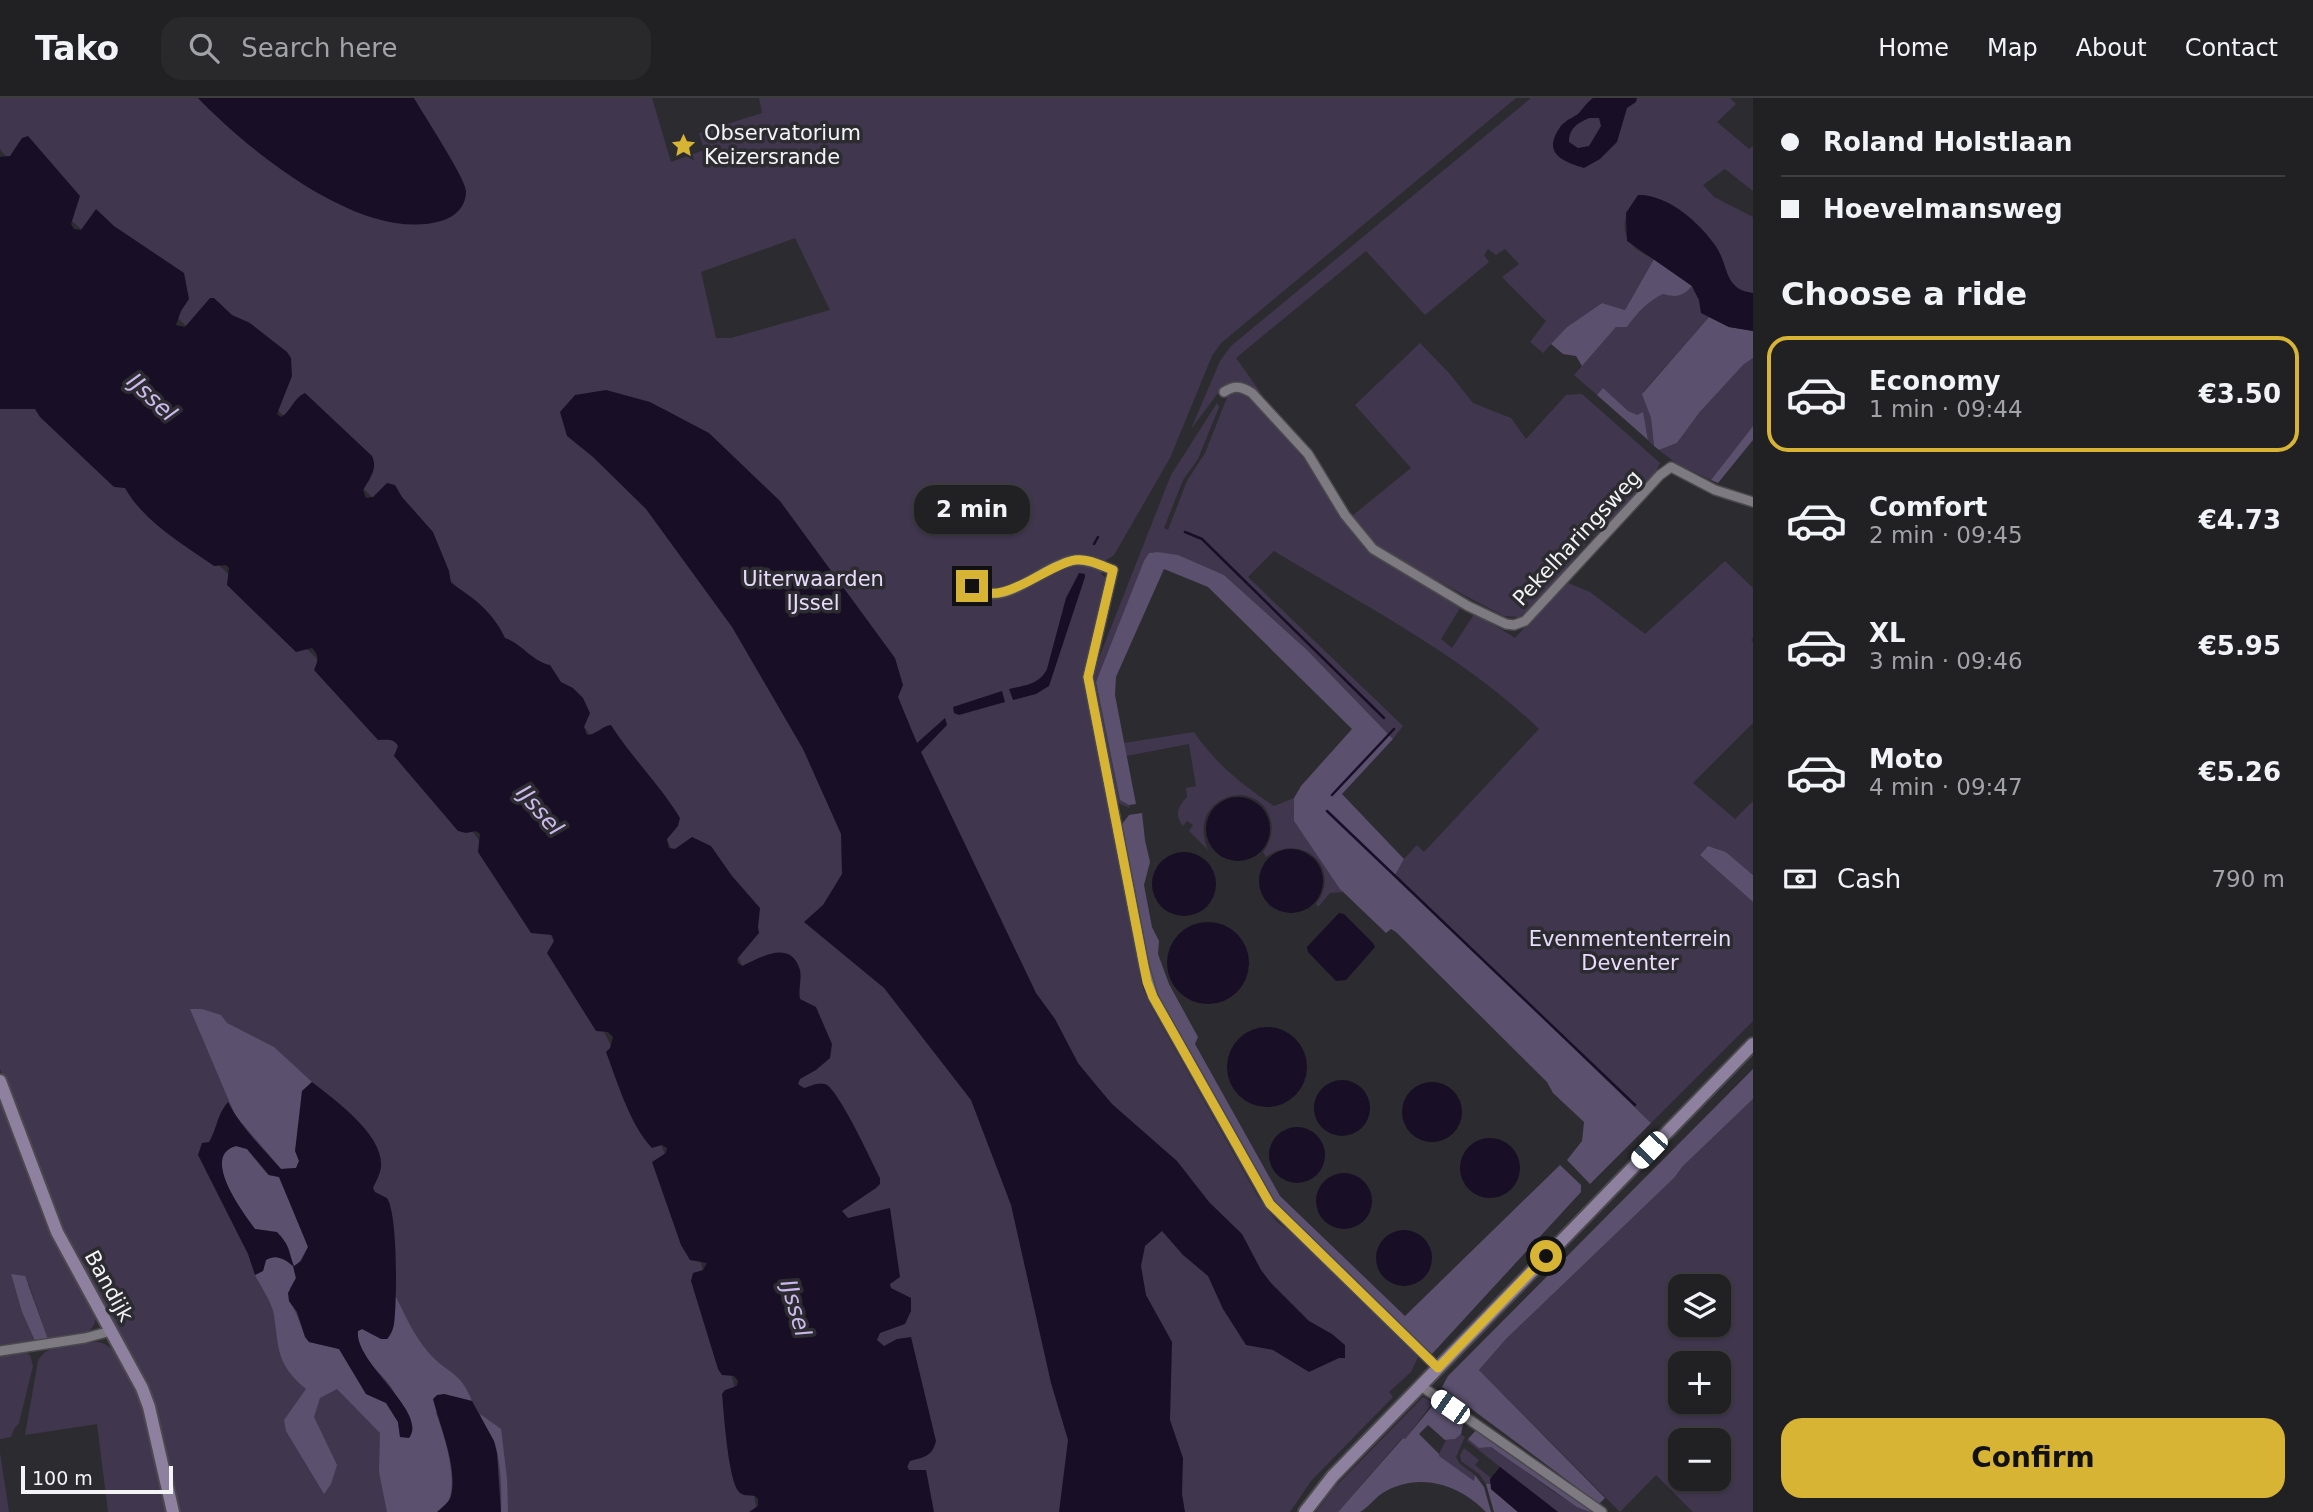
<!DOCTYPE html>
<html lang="en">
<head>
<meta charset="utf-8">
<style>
	body { margin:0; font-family:"DejaVu Sans",sans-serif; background:#29282b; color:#f1f3f6; height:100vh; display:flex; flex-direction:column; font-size:26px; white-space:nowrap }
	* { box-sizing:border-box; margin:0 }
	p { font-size:23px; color:#a2a3a6 }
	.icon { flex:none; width:38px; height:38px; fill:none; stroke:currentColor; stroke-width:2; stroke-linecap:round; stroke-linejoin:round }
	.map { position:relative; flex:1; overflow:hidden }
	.details { display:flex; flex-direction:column; background:#212023; width:560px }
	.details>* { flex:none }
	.guide { display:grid; align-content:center; height:154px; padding:0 28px; background:#212023 }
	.controls { position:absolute; left:1668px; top:1176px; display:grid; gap:14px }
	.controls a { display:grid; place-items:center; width:63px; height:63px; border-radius:14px; background:#212023; box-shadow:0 2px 5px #0004,0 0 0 2px #3e3e41; font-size:35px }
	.scale { position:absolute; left:21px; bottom:18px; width:152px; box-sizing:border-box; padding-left:7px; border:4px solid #f4f3f6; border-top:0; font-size:19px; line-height:24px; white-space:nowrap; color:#f4f3f6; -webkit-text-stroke:5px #2c2b2f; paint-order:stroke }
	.end { position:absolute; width:32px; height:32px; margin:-16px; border:9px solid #d8b434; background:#111; box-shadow:0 0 0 4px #111 }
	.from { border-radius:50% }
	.bubble { position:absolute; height:49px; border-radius:21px; background:#212023; box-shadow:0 2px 5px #0004,0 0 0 2px #3e3e41; font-size:23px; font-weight:800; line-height:49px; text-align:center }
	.car { position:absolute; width:21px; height:42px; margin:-21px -10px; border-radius:9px; box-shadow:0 0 5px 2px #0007; background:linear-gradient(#fff 24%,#345 0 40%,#fff 0 76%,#345 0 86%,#fff 0) }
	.guide b { display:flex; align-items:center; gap:24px; height:66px; font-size:26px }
	.guide b+b { border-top:2px solid #3e3e41 }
	.guide i { width:18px; height:18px; background:#f1f3f6 }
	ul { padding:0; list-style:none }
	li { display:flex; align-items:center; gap:21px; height:116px; margin:0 14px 10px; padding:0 14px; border:4px solid transparent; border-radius:21px }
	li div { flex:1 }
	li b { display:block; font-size:26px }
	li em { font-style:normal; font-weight:800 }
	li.current { border-color:#d8b434 }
	li>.icon { width:63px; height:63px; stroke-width:1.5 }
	h2 { padding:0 28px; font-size:32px; line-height:84px }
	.pay { display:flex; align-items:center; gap:18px; height:77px; padding:0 28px; font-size:26px }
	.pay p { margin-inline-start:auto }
	.primary-button { display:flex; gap:14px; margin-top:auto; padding:14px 28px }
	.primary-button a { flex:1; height:80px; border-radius:21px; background:#d8b434; color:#111; font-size:28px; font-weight:800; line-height:80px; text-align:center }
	header { display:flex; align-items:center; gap:42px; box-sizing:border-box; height:98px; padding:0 35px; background:#212023; border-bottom:2px solid #3e3e41 }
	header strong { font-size:33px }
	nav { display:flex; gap:38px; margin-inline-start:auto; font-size:24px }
	.search { width:490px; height:63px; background:#29282b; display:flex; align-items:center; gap:18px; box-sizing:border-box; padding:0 24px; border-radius:21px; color:#a2a3a6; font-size:26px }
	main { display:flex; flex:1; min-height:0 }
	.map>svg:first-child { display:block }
	.green { fill:#40374f; fill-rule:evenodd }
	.forest { fill:#5b506d }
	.water { fill:#180e26; fill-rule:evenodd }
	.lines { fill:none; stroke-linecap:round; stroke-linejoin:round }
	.stream { stroke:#180e26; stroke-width:2.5 }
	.street-casing { stroke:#4b494d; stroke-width:12 }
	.secondary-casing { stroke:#4b494d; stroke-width:16 }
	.street { stroke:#7d7b81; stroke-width:9 }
	.secondary { stroke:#8d819f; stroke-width:12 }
	.route { stroke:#d8b434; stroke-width:9 }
	.labels { text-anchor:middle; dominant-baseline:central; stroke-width:7; stroke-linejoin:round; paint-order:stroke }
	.poi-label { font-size:21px; fill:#f4f3f6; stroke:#2c2b2f; text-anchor:start }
	.street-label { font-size:21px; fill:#f4f3f6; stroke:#2c2b2f }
	.park-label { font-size:21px; fill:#e8dcfe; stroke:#2c2b2f }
	.water-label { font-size:23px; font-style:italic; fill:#ccb8ee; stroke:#2c2b2f }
</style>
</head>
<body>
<header>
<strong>Tako</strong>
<div class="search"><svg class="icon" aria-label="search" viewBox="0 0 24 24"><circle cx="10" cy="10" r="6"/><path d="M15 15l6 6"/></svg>Search here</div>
<nav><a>Home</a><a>Map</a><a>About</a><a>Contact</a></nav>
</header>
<main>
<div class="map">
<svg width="1753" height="1414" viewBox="0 0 1753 1414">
	<rect width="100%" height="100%" fill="#2c2b2f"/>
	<!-- green -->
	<path class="green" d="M0,0h652l19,64 33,-12 -5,-17 63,-20 -3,-15h757l-295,245 -9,13 -42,102 -56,97 -9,6 -4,13 6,5 -20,86 -1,19 57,303 6,16 109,194 19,25 33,25 106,101 -1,5 3,4 -7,15 -22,20 4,5 -82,84 -21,31h-377l-4,-42 -34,-131 -78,-255 -58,-125 -71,-116 -83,-115 -79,-89 -139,-147 -296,-272 -69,-68 -2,-3zM795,140l35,72 -99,28h-15l-15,-66z
		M1531,0h199l6,6 -19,18 32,27 4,-3v45l-28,-22 -22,16 11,12 39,20v76c-7,-1 -15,-3 -20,-8 -8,-8 -7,-21 -13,-30 -19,-29 -43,-52 -77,-60 -18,11 -26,35 -9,52 5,5 14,9 20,12l-29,51 -23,-7 -35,24 -24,26 -13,-11 16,-21 -44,-44 17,-13 -14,-15 -9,6 -8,-6 -4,6 5,7 -64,53 -59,-64 -130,107 25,35c-15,-7 -25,-12 -40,-4l-30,40 29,-68 11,-15z
		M1692,188l7,14 2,12 8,5 -66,75 8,26 3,28 -6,-6c-3,-24 -7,-18 -23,-31 -7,-6 -14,-14 -22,-20l-6,6 -23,-20 42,-48h11c11,-15 20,-25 36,-33 13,4 20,1 29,-8z
		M1420,245l29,30 24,30 38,15 15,21 40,-44 16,-1 78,69c-12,29 -52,58 -74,81 -17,20 -47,60 -67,73l-15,-1c-21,-11 -42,-22 -62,-33 -37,-20 -66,-31 -90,-67l59,-48 -56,-63z
		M1753,260v68l-42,54 -34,-16 -18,-14 18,-7 22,-30 44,-48z
		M0,277l125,112 97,81 89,85 86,88 75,90 78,103 55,100 58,115 38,114 32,118 24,131h-581l-16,-73 -97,-203 -63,-167z
		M1233,292l12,2 36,37 21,28 12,8 17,36 29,40 13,12 87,55 -19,31 11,9 23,-35 40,25 51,-56 24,10 55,42 80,-73 28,27v50l-2,2 2,2v81l-60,60 42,36 18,-18v74l-27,-23 -18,-6 -8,9 53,47v119l-102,102 -256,-249 9,-15 13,-14 7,7 115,-123c-77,-74 -174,-123 -265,-178l-26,26 155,149 -10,13 -86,-89 -83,-75 -67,-23 -8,1 -53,129 24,118 9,5 1,3 -14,-6 -23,-129 78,-198 46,-72 2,4 -21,52 -15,21 -19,48 4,2 19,-49 18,-28 23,-58z
		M1194,634c21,31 48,53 80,74l20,-8v23l50,71 -14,1 -12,14 -2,-3c27,-36 -14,-73 -50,-47l-3,-5c7,-8 10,-20 8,-31 -12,-47 -86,-25 -63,29l-19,-19 4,-6 -6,-4 -4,5c-9,-12 -5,-19 4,-29l-1,-9 10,-2 -7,-42 -63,12 -2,-13z
		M1753,1001v413h-60l-37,-37 -36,37 -141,-142 27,-31 168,-161 9,-12zM1680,1188h38v39h-38zM1680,1265h38v39h-38zM1680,1342h38v39h-38z
		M0,1004l45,121 11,14 39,75c5,27 -28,25 -47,27l-19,-54 -18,-11 11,38 13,29 -35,6z
		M98,1244c42,7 62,133 70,170h-60l-11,-88 -72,11 13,-74c11,-20 39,-18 60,-19z
		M23,1253l7,4 3,11 -14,57 -5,6 -3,8 -11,2v-84z
		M1423,1299l13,7 -5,1 -26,34 -3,-1 -64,74h-22l19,-25z
		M1460,1336l5,3 -9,20 4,7 15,11v7l-37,-26 8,-16 9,-1z
		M1468,1341l11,9 12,-1c34,21 63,50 99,65h-32l-91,-71z
		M1464,1350l15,12 -4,5 16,13v6h-5l-7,-10 -18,-13 -1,-6z
		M0,1355l9,59h-9z"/>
	<!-- forest -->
	<path class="forest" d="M1654,161l38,27c-9,10 -15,12 -29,8 -16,8 -25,18 -36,33h-11l-34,39 -6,-10 -13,-2 -12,-10 16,-17 35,-24 23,7z
		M1709,219l20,10 24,4v27l-10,7 -44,48 -22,30 -18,7 -5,-4 -3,-28 -9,-24z
		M1603,290l25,23 9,4 6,-3 5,28 -51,-45z
		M1753,328v14l-35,43 -7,-3z
		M1157,454l21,3 46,20 83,75 86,89 -51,55 62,65 -9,16 256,248 -61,61 -23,-24 15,-19 2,-19 -31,-29 -6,-11 -151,-150 -5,-3 -5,4 -46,-44 -46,-68v-23l7,-12 51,-57 -144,-142 -44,-18 -48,108 -1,18 21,109 -7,1 -9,-5 -24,-118 48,-121 5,-8z
		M1142,715l3,27 5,22 -6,23 8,42 7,14 -1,13 11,30 29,53 -3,7 85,152 125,120 155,-151 21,20v7l-150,163 -155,-147 -119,-210 -6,-21 -30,-152 8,-10z
		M1708,748l18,6 27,23v27l-53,-47z
		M190,911h12l19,6 6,8 47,24 38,35 -10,9 -3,70 -3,7 -15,1 -46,-54z
		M1753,971v30l-70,67 -9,12 -168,161 -27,31 126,128 -6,6 -157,-117 6,-11z
		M236,1048l11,3 21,26 11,2 26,61 3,9 -14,24 2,7 -6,10 -1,13c10,14 11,27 20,41l30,7 27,45 20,9 12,19 2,15c-1,-13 0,-33 -6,-45 -10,-20 -40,-35 -36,-61l4,-2 26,10 6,-15 1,-29c10,20 19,41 34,58 18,21 31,17 43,48l-28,-7 -8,19c8,21 30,87 2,99 -10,0 -39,0 -51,0l-8,-40 1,-39 -43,-44 -17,9 -6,19 23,48 -6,19 -7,10 -38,-63 -2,-11 22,-31c-30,-25 -27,-40 -32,-74 -2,-13 -13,-28 -19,-40l8,-4 3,-11 7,-4 13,4 -16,-29 -15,-2c-15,-20 -37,-48 -33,-74l7,-7z
		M11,1176l14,2 23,63 -13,2 -13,-29z
		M1434,1306h5l25,16 -3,14 -6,5 -10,1 -17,-15 -9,9 20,20v2l35,25 1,-6 9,12 7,25h-5c-26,-27 -65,-40 -100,-21 -10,5 -18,17 -26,21 -6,0 -17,0 -22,0l65,-74 2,1z
		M480,1316l21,15 6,49 1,34h-7c1,-21 0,-48 -6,-68 -4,-10 -12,-19 -15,-30z
		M1477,1331l117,80 -4,3 -13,-5 -86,-60 -12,1 -11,-9z
		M1486,1386h5v5l27,23h-24z"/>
	<!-- water -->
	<path class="water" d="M198,0h216c9,16 52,81 52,93 0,16 -11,26 -25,30 -78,23 -192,-70 -243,-123z
		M1593,0h44l-1,4 -9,6 -10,34 -17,17 -16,9c-19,-6 -40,-13 -27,-36 3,-4 3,-6 7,-9 4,-4 10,-6 14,-9 5,-5 8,-11 15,-16zM1589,20h10l2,8 -12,20 -11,2 -9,-6c0,-14 9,-19 20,-24z
		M28,38l52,60 -9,28 3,5 7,1 15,-21 18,17 70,47 5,26 -8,12 -5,14 9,2 25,-29h4l18,17 18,8 37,29 4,6 1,18 -15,38 4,3c10,-5 12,-19 24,-24l67,63c6,13 -2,22 -9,34l3,8 7,-1 14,-14 8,2 7,12 31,35 16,39 2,12c24,16 42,29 54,55 18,6 25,22 45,27l11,17 12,6 10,10 7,15 -6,14 3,8c9,0 15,-9 24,-10 21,33 49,60 69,93l-2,8 -11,13 2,9 6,1 17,-12 19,9 21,30 28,32 -2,19 1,6 -22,26 1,4 4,3c19,-9 49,-27 58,4 2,9 -2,20 0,29l16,8 16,37 -2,14 -14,12 -16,9 -2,5 6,4c6,-2 14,-6 21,-4 13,4 47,78 55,94v6l-4,4 -34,23 6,7 42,-10 10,69 -10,7 1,4 20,10v13l-6,13 -25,9 -3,7 7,6 13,-7 14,-2 25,104c-4,16 -12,16 -26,20l-3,6 2,3h17l8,42h-185l9,-6v-7l-3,-3c-5,-1 -11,1 -16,-4 -11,-12 -15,-78 -17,-98l3,-4 12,-4 1,-5 -4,-5 -12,-1 -4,-6 -27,-88 2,-8 10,-3 4,-7 -17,-3 -9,-15 -29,-83 14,-9 1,-5 -5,-3 -10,3c-22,-23 -35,-67 -46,-96l4,-4 3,-11 -5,-5 -12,-1 -49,-78 7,-12 -2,-6 -21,-2 -53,-81 2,-18 -4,-3 -10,2 -8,-2 -64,-75 4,-10c-4,-8 -12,-6 -20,-6l-64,-70c4,-10 6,-14 -2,-22l-16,4 -69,-67 2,-17 -3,-3 -12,1c-31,-22 -70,-44 -89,-78l-11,-1 -74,-70 -5,-8h-35v-252l10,-1 12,-18z
		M1638,97c29,-1 61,27 77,50 14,19 8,45 38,48v38l-24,-4 -28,-14 -2,-13 -7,-14 -65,-45 -1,-28z
		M606,292l44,12 59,31 71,68 115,157 8,27 -5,12 19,46 28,-25 2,7 -26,27 115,241 19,26 23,44 18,22 16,19 65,57 32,41 33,32 19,36 10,13 38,38 23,13 13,11v13h-6l-30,14 -36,-22 -27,-5 -23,-36 -15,-33 -25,-21 -21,-24 -17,15 -4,20 5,29 26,47 -2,78 13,38 -1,36 3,18h-126l9,-72 -17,-57 -40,-178 -40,-105 -87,-112 -80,-66 19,-17 19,-31 -1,-40 -38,-85 -71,-122 -86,-118 -53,-52 -26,-21 -7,-24 15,-17z
		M1079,475l6,1v3l-36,109 -13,8 -23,6 -4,-11c16,-4 30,-4 38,-20l19,-71z
		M1002,593l3,11 -46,13 -5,-2 -1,-6z
		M1206 731a32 32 0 1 1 64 0a32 32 0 1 1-64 0Z
		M1259 783a32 32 0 1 1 64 0a32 32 0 1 1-64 0Z
		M1152 786a32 32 0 1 1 64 0a32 32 0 1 1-64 0Z
		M1339,815l5,1 29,29 2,4 -29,33 -10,1 -28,-29 -1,-5z
		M1167 865a41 41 0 1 1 82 0a41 41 0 1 1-82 0Z
		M1227 969a40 40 0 1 1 80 0a40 40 0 1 1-80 0Z
		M1314 1010a28 28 0 1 1 56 0a28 28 0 1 1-56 0Z
		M1402 1014a30 30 0 1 1 60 0a30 30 0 1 1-60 0Z
		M312,984c23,18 72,53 69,85 -1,8 -5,14 -8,21l2,4 12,6c11,16 10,105 7,126 -1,6 -3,10 -7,15h-6l-19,-10 -4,2c-4,32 71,81 51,107l-9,-1 -2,-15 -12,-19 -20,-9 -27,-45 -30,-7 -4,-5 -8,-25 -8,-11 -1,-8 8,-15 -3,-12c-9,-7 -16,-12 -27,-6l-3,11 -8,4 -7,-21 -50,-99 4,-12 7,-1c8,-13 8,-28 19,-40 13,25 34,46 53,67l15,-1 3,-7 -4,-10 7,-60zM236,1048l11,3 22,26 10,2 29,70 -7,14 -7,5c-6,-16 -3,-19 -17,-34l-22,-3c-12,-17 -55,-73 -19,-83z
		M1269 1057a28 28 0 1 1 56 0a28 28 0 1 1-56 0Z
		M1460 1070a30 30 0 1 1 60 0a30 30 0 1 1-60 0Z
		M1316 1103a28 28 0 1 1 56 0a28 28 0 1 1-56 0Z
		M1376 1160a28 28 0 1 1 56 0a28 28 0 1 1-56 0Z
		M444,1296l28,7 22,40 3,12 4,59h-64c5,-5 12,-9 14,-16 7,-28 -11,-70 -18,-97l4,-4z
		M1500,1369l58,45h-40l-27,-23 -1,-10z"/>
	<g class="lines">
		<!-- stream -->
		<path class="stream" d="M1185,434l17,7 182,179
			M1094,446l4,-7
			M1332,697l62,-66
			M1327,713l308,294"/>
		<defs>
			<path id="street" d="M1224,294c10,-7 17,-6 28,1l56,61 37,61 28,34 95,57 38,18 8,1 11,-4 135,-146 11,-8 44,23 38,12
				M966,478c28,46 74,-12 110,-16 13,-1 26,6 37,10l-25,107 56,289 9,31 117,207 168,164
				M0,1253l85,-13 26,-7
				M1421,1288l181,126"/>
			<path id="secondary" d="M0,983l57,151 85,156 7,19 24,105
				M1305,1414l28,-36 420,-432"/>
		</defs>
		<!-- street casing -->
		<use href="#street" class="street-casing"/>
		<!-- secondary casing -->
		<use href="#secondary" class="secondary-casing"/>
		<!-- street -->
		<use href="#street" class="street"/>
		<!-- secondary -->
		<use href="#secondary" class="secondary"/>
	</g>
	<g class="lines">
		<!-- route -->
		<path class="route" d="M972,488c28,25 73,-21 103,-26 13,-2 27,6 38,10l-25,107 59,305 6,15 117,207 168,164 108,-112"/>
	</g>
	<!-- icons -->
	<defs>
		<symbol id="sight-bare" viewBox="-9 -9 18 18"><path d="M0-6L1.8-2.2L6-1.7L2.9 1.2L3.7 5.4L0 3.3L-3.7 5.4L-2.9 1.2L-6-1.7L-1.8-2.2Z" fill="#d8b434" stroke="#2c2b2f" stroke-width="2.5" paint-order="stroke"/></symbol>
	</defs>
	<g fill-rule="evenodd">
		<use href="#sight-bare" x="666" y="30" width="35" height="35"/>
	</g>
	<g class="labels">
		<!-- poi labels -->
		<g class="poi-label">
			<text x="704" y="35">Observatorium<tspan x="704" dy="24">Keizersrande</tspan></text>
		</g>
		<!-- street labels -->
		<g class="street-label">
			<text transform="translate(1577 440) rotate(-47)">Pekelharingsweg</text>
			<text transform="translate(109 1188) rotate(61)">Bandijk</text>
		</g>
		<!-- park labels -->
		<g class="park-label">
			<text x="813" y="481">Uiterwaarden<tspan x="813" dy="24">IJssel</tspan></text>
			<text x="1630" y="841">Evenmententerrein<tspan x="1630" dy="24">Deventer</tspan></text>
		</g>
		<!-- water labels -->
		<g class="water-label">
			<text transform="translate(152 299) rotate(43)">IJssel</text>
			<text transform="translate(540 712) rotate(49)">IJssel</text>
			<text transform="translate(796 1210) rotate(74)">IJssel</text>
		</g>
	</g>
</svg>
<div class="controls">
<a><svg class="icon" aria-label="layers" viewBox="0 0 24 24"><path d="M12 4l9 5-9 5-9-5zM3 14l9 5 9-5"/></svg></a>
<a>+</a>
<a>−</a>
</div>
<div class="scale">100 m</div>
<i class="end from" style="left:1546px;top:1158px"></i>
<i class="end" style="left:972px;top:488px"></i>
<div class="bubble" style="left:914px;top:387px;width:116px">2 min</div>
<i class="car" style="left:1649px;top:1052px;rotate:224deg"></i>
<i class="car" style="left:1450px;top:1309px;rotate:305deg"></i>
</div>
<section class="details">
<div class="guide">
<b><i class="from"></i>Roland Holstlaan</b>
<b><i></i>Hoevelmansweg</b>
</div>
<h2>Choose a ride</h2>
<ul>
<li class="current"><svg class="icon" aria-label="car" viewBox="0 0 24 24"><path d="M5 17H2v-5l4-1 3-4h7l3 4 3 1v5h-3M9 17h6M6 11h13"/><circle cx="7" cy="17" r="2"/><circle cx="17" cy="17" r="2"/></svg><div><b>Economy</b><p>1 min · 09:44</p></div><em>€3.50</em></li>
<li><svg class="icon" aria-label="car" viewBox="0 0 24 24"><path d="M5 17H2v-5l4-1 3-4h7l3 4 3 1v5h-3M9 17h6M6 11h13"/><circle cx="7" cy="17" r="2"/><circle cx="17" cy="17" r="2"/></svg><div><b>Comfort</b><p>2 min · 09:45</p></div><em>€4.73</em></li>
<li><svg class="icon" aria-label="car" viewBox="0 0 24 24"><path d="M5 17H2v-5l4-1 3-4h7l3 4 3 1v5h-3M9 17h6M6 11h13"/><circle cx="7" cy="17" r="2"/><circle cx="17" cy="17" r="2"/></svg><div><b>XL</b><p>3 min · 09:46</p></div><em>€5.95</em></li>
<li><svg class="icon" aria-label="car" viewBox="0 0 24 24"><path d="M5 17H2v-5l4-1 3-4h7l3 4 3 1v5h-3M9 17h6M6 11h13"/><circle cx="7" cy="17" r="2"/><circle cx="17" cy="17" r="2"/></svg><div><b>Moto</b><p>4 min · 09:47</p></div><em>€5.26</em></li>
</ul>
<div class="pay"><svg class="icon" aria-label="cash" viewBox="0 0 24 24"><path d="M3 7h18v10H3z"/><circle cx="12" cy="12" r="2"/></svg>Cash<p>790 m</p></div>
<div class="primary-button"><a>Confirm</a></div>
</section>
</main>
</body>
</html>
